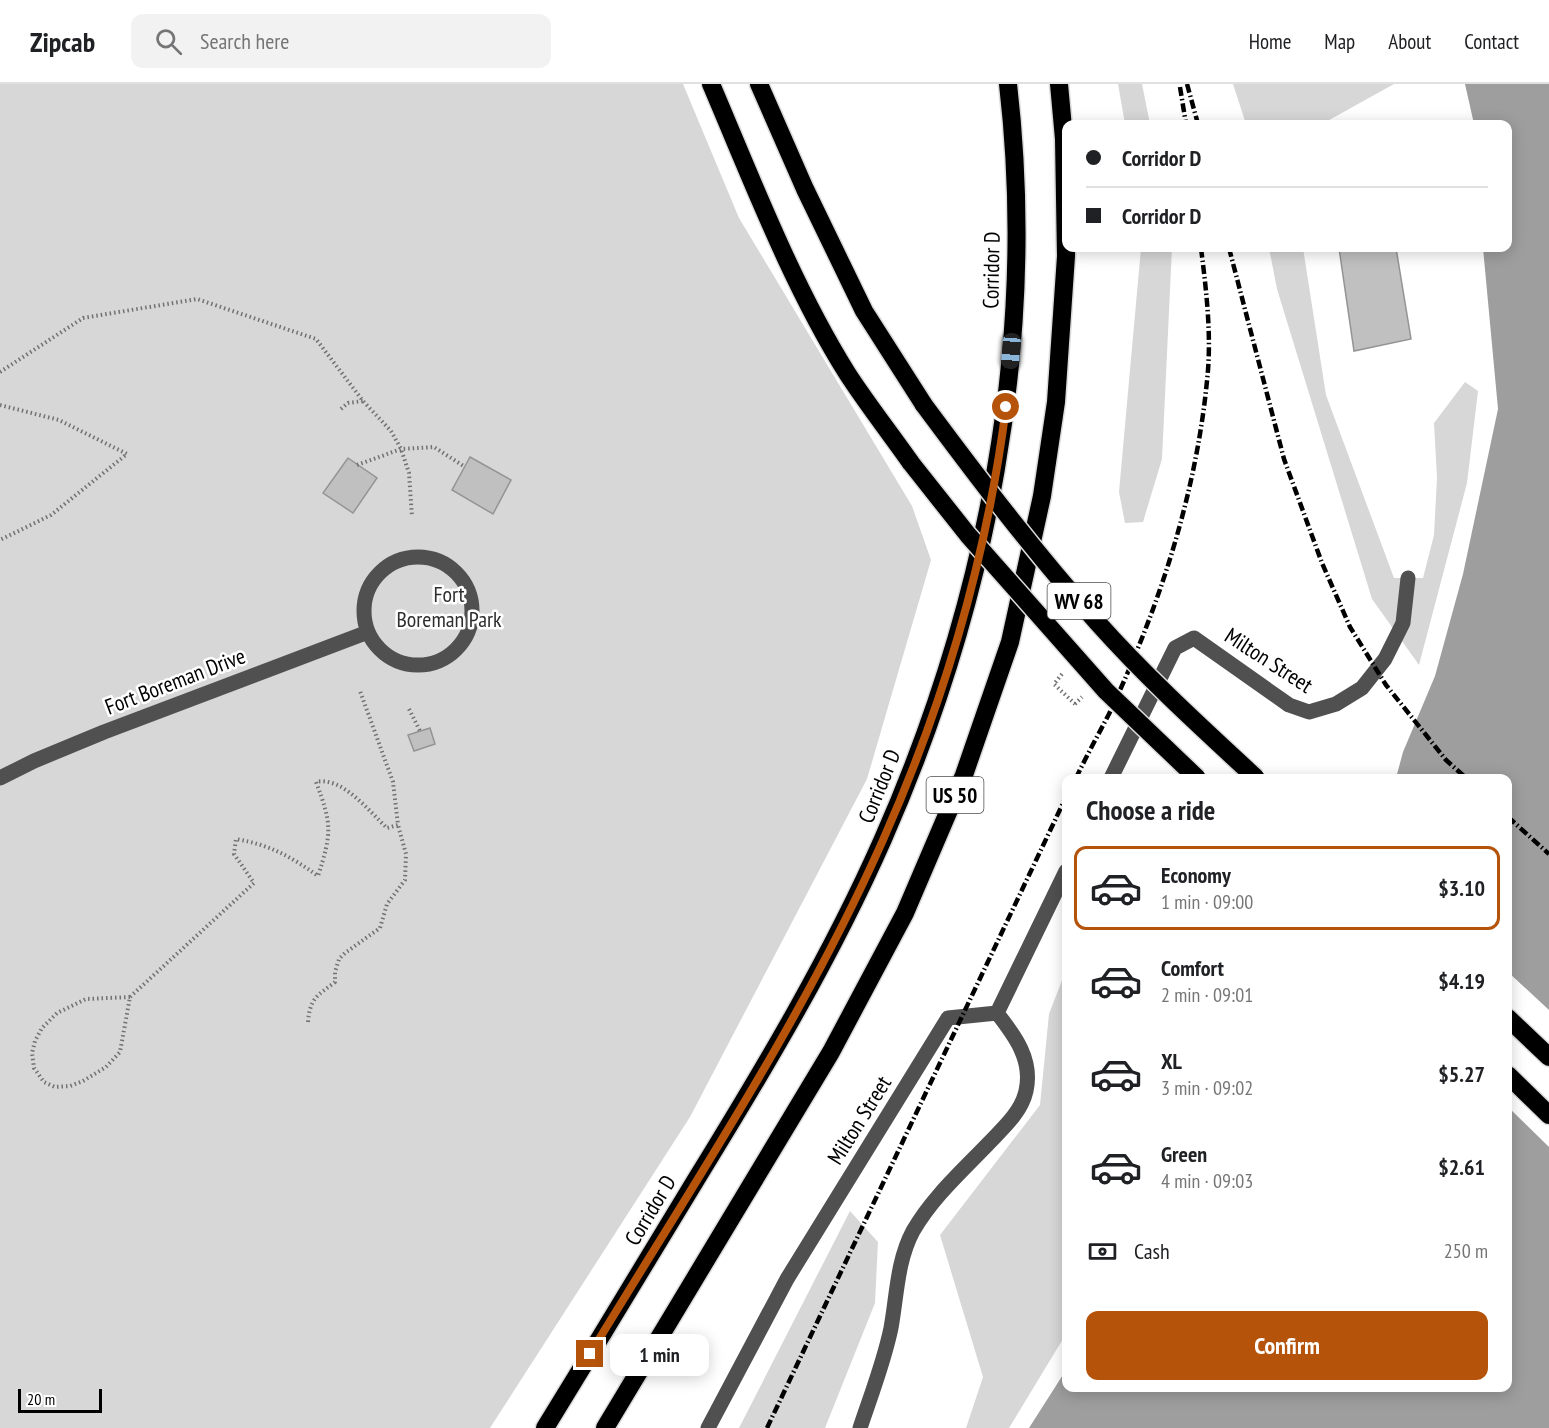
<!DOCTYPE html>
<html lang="en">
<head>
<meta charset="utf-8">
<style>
	body { margin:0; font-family:"PT Sans Narrow",sans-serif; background:#f2f2f2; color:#202124; height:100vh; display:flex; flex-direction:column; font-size:22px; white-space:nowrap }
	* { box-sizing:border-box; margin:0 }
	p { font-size:20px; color:#757577 }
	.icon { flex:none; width:33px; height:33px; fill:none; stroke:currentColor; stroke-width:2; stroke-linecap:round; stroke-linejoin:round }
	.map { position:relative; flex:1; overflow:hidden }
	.panel { position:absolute; left:1062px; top:690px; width:450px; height:618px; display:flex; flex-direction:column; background:#fff; border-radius:12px; box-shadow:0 3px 15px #0003 }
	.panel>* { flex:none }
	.hud { position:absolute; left:1062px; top:36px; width:450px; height:132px; border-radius:12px; box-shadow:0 3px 15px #0003; display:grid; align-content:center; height:132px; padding:0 24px; background:#fff }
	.scale { position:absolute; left:18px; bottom:15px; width:84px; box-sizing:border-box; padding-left:6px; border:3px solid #000; border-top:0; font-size:16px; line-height:21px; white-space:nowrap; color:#000; -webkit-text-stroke:4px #fff; paint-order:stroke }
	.end { position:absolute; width:27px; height:27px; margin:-14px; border:8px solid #b45309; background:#fff; box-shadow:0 0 0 3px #fff }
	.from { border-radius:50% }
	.bubble { position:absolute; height:42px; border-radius:12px; background:#fff; box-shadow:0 3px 15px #0003; font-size:20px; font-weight:800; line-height:42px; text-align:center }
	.car { position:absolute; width:18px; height:36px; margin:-18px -9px; border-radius:8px; box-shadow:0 0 4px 2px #0007; background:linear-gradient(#222 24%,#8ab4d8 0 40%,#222 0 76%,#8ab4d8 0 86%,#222 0) }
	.hud b { display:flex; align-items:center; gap:21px; height:57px; font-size:22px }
	.hud b+b { border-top:2px solid #e0e0e0 }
	.hud i { width:15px; height:15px; background:#202124 }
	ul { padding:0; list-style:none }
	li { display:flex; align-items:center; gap:18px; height:84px; margin:0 12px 9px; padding:0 12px; border:3px solid transparent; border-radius:12px }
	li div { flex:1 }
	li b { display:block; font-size:22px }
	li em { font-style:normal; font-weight:800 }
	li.active { border-color:#b45309 }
	li>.icon { width:54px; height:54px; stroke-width:1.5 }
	h2 { padding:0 24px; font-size:27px; line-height:72px }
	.pay { display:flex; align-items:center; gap:15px; height:66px; padding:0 24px; font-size:22px }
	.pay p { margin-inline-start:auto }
	.button { display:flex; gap:12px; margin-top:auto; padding:12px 24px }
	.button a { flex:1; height:69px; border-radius:12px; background:#b45309; color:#fff; font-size:24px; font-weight:800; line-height:69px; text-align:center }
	header { display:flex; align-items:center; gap:36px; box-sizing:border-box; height:84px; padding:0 30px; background:#fff; border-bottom:2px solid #e0e0e0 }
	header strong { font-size:28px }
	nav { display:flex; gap:33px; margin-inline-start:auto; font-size:21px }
	.search { width:420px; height:54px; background:#f2f2f2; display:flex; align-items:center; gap:15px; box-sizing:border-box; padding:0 21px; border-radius:12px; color:#757577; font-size:22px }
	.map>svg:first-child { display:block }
	.green { fill:#d7d7d7 }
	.water { fill:#9e9e9e }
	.pier { fill:#fff }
	.building { fill:#c0c0c0; stroke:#949494; stroke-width:1.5 }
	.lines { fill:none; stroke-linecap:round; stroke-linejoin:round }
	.highway-casing { stroke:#dbdbdb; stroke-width:21 }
	.path { stroke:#727272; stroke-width:4; stroke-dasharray:1.5 3; stroke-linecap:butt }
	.minor { stroke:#505050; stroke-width:15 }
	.highway { stroke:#000; stroke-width:18 }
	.rail { stroke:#000; stroke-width:4.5; stroke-dasharray:9 3 1.5 3; stroke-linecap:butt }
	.highway-bridge-casing { stroke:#dbdbdb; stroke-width:21; stroke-linecap:butt }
	.path-bridge { stroke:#727272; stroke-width:4; stroke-dasharray:1.5 3; stroke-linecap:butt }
	.highway-bridge { stroke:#000; stroke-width:18 }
	.route { stroke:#b45309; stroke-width:8 }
	.labels { text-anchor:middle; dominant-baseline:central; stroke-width:5; stroke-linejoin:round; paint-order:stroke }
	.shield { fill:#fff; stroke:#4c4c4c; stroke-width:1.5 }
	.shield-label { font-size:21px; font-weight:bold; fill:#000 }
	.street-label { font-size:22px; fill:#000; stroke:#fff }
	.park-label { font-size:22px; fill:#2e2e2e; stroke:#fff }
</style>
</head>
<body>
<header>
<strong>Zipcab</strong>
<div class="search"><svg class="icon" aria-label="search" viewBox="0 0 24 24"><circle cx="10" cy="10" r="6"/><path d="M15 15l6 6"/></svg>Search here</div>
<nav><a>Home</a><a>Map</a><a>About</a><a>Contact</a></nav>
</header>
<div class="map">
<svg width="1549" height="1344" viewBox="0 0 1549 1344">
	<rect width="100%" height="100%" fill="#fff"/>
	<!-- green -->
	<path class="green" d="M0,0h683l56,134 173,288 19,54 -64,219 -177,338 -200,311h-490z
		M1118,0h24l8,40h-25z
		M1233,0h161l-72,40h-76z
		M1141,164h31l-10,211 -19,63 -18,1 -6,-31z
		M1269,164h34l23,147 68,183h29l11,-43 3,-57 -3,-55 31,-41 13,9 -11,92 -48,182 -47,-66 -95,-310z
		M1066,886v364l-57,94h-43l17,-51 -43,-142 100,-130 9,-91z
		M850,1127l28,31 -3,61 -50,125h-86z"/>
	<!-- water -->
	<path class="water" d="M1465,0h84v1344h-520l37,-58v18h442v-610h-112l7,-26 32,-76 28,-102 35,-165 -15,-161h25v-124h-34z"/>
	<!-- pier -->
	<path class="pier" d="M1508,888l41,38v137l-41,-40z"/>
	<!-- building -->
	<path class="building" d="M1339,164h57l15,91 -57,12z
		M470,373l41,23 -18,34 -41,-24z
		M348,374l29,20 -24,35 -30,-20z
		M430,644l5,16 -21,7 -6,-16z"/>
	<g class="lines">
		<defs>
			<path id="highway" d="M711,0c41,96 81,201 136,289 20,31 43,60 64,90
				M759,0l46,105 59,122 60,94
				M1508,934l41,39
				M1508,991l41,40
				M545,1344c51,-83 101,-166 152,-250 67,-109 134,-221 186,-339 104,-236 155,-497 125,-755
				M605,1344l226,-376 74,-139 59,-138 46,-133 32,-146 14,-94 10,-146 -2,-117 -5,-55"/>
		</defs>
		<!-- highway casing -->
		<use href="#highway" class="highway-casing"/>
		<!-- path -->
		<path class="path" d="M0,288l83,-54 114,-19 119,40 47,62 28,30 10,18 8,24 3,44
			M0,321l59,15 68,34 -76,61 -51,25
			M341,325l7,-6 15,-2
			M357,381l44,-16 33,-2 31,20
			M1062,590l-8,10 21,20
			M409,625l11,22
			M130,913l-44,2 -29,14 -15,15 -7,13 -3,12 2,15 10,14 11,5 15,-1 13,-5 23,-14 14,-15 10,-55 124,-114 -20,-29 2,-15c34,6 54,17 82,37 14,-43 14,-52 -2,-94 26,-6 53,29 71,46l11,-3 -5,-43 -33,-91
			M308,938c2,-24 9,-26 27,-40v-10l4,-13 6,-6 35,-25 7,-24 18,-24 1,-26 -8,-29"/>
		<!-- minor -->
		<path class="minor" d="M364 527a54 54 0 1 1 108 0a54 54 0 1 1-108 0Z
			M0,694l34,-17 70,-29 264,-100
			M1111,694l64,-130 19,-10 95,67 20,7 27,-8 26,-16 23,-29 18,-36 5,-45
			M708,1344l79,-149 161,-261 49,-5 69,-142
			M860,1344c11,-33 24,-66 31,-100 6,-33 6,-67 22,-97 19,-33 48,-59 74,-86 15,-16 34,-32 39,-54 7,-31 -11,-55 -29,-78"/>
		<!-- highway -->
		<use href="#highway" class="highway"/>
		<!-- rail -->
		<path class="rail" d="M1187,0l11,40
			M1180,3l6,37
			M1229,164l55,211 38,104 28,64 36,58 60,75 20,18
			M1076,694c10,-21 22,-43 33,-64 51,-108 89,-225 99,-344 3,-41 -2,-82 -7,-122
			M1508,733l41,37
			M767,1344l299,-631"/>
		<defs>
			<path id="highway-bridge" d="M924,321c55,74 111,148 173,217 49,55 105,106 159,156
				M911,379l57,72 138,156 91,87"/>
		</defs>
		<!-- highway-bridge casing -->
		<use href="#highway-bridge" class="highway-bridge-casing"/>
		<!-- path-bridge -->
		<path class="path-bridge" d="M1075,620l7,-7"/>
		<!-- highway-bridge -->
		<use href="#highway-bridge" class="highway-bridge"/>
	</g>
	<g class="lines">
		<!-- route -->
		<path class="route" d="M590,1270c102,-168 213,-334 293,-514 61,-137 104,-284 123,-433"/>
	</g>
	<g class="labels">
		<!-- shield labels -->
		<g class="shield">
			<rect x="1047.5" y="499" width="63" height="36" rx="4.5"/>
			<rect x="926.5" y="693" width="57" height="36" rx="4.5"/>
		</g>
		<g class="shield-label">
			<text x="1079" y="517">WV 68</text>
			<text x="955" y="711">US 50</text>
		</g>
		<!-- street labels -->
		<g class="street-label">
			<text transform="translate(991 186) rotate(-89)">Corridor D</text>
			<text transform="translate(1269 576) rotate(33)">Milton Street</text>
			<text transform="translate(175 597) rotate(-21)">Fort Boreman Drive</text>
			<text transform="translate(879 702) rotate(-68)">Corridor D</text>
			<text transform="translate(859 1036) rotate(-58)">Milton Street</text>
			<text transform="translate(650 1126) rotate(-59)">Corridor D</text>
		</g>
		<!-- park labels -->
		<g class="park-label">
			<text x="449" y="510">Fort<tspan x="449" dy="25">Boreman Park</tspan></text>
		</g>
	</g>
</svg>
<div class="scale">20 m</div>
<i class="end from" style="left:1006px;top:323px"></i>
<i class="end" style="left:590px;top:1270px"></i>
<div class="bubble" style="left:610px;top:1250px;width:99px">1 min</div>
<i class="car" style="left:1011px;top:267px;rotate:185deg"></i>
<div class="hud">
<b><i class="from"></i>Corridor D</b>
<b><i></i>Corridor D</b>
</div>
<section class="panel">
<h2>Choose a ride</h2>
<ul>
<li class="active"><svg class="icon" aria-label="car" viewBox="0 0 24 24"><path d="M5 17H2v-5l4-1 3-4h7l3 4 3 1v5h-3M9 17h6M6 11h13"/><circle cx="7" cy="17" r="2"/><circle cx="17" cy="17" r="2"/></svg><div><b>Economy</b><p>1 min · 09:00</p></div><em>$3.10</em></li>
<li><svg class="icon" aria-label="car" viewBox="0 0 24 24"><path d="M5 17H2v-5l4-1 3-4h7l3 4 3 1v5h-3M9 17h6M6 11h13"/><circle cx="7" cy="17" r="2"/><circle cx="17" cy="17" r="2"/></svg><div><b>Comfort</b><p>2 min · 09:01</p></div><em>$4.19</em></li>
<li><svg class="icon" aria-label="car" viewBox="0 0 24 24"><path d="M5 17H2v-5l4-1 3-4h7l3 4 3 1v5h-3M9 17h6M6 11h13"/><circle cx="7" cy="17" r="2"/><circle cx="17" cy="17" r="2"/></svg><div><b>XL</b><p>3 min · 09:02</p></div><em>$5.27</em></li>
<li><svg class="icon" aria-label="car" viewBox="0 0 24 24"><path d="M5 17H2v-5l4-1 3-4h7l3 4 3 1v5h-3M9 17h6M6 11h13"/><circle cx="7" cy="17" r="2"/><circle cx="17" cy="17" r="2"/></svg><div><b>Green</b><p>4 min · 09:03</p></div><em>$2.61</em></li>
</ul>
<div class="pay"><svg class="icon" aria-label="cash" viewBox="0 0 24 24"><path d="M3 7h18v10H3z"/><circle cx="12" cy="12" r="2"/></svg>Cash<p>250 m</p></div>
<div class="button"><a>Confirm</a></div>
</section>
</div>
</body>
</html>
